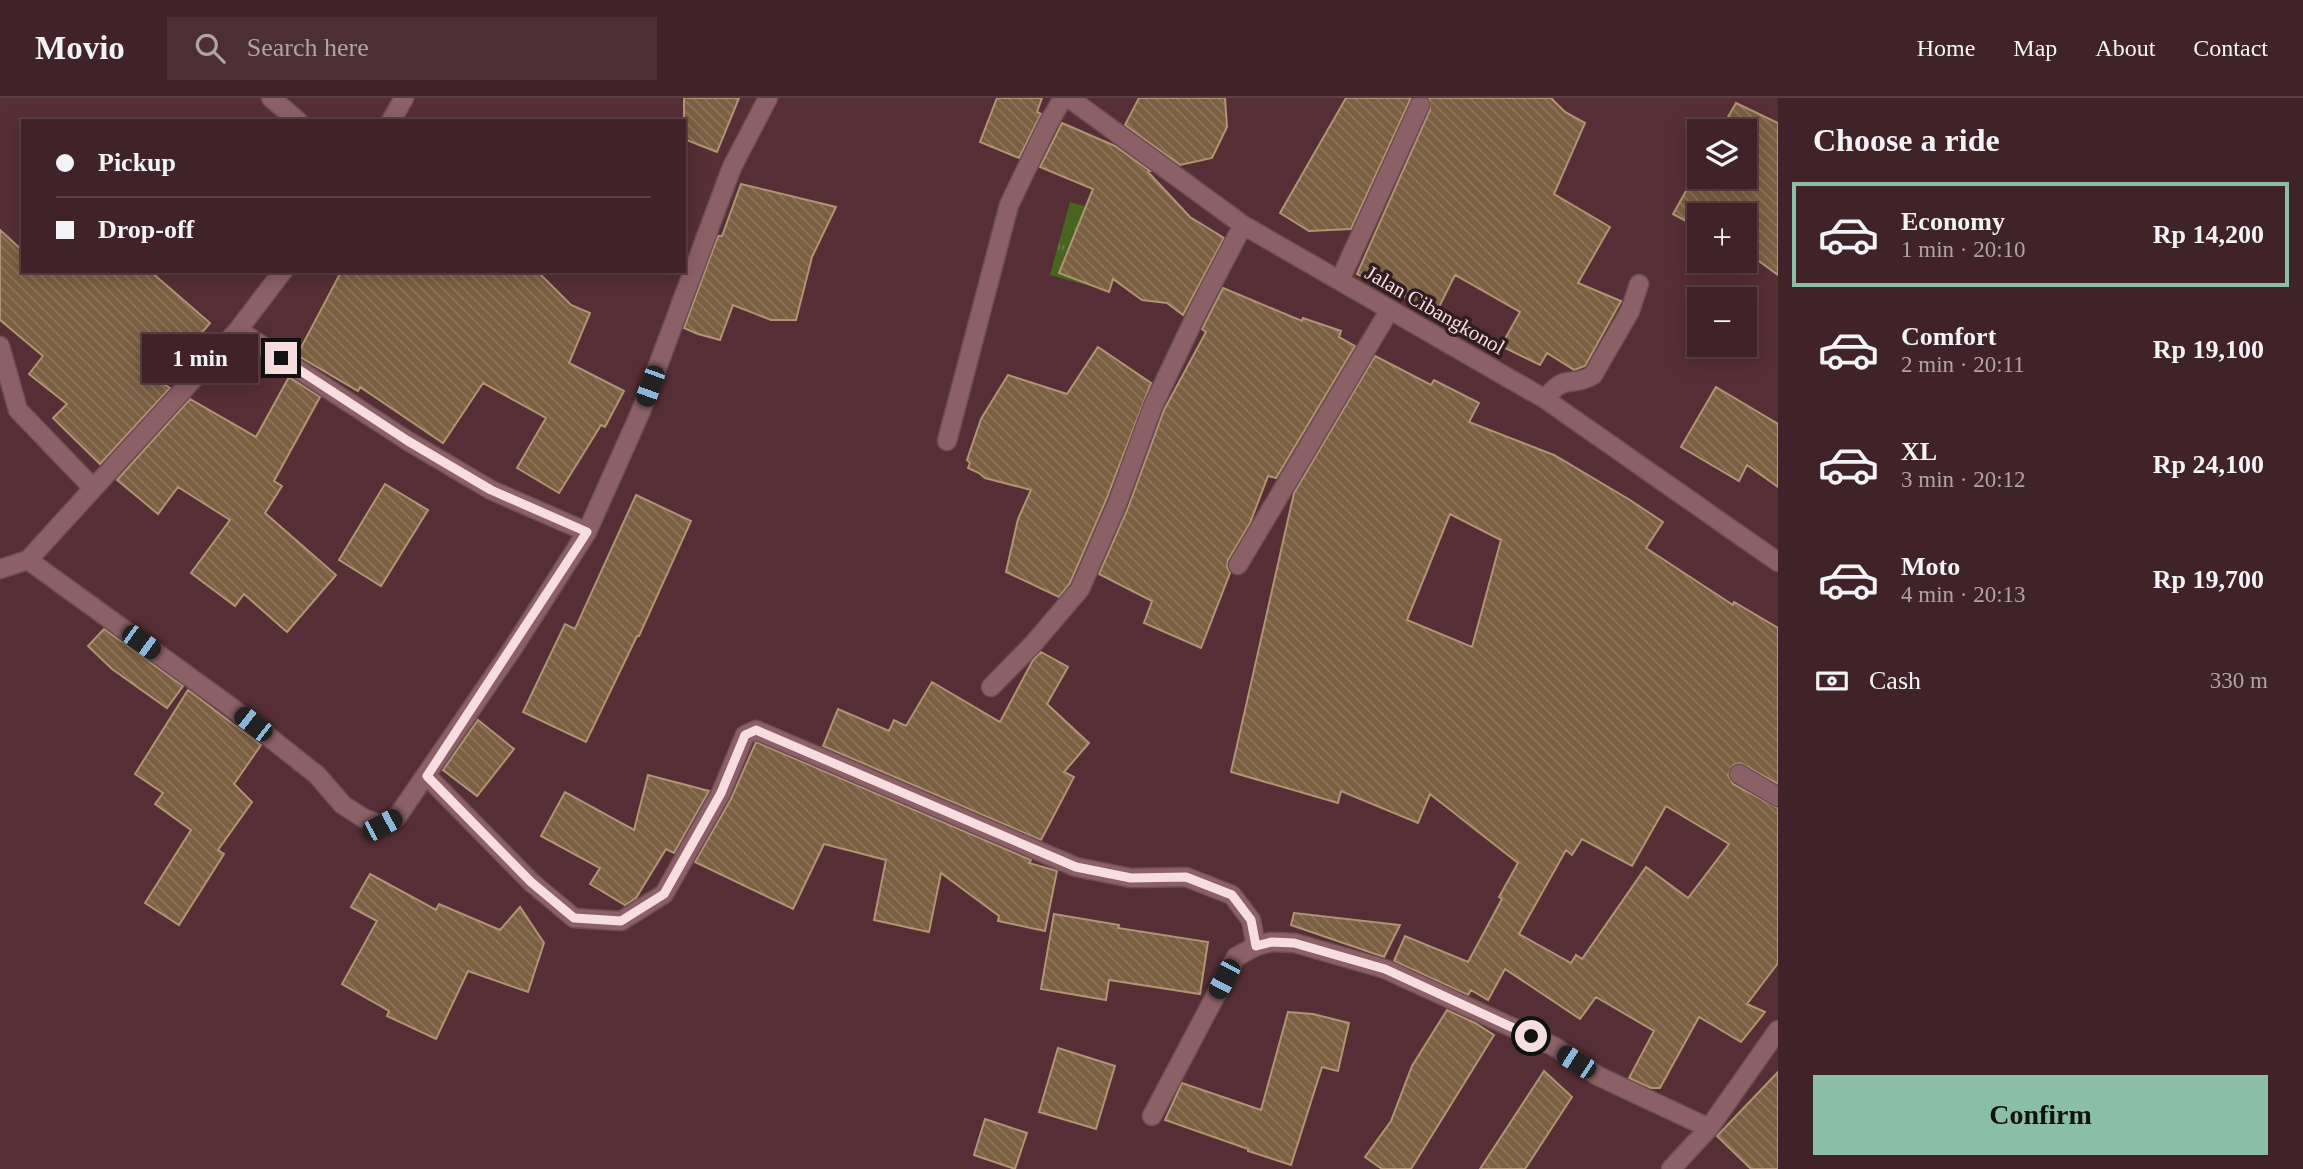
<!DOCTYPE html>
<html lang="en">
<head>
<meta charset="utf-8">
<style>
	body { margin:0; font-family:"Times New Roman",serif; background:#4b2f34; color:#f1f3f6; height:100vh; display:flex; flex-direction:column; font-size:26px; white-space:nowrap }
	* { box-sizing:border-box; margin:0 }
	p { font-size:23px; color:#aea4a8 }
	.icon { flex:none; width:38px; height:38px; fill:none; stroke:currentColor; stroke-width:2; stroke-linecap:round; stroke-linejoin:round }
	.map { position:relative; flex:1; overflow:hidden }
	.drawer { display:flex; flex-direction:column; background:#402328; width:525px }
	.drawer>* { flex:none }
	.banner { position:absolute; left:21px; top:21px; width:665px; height:154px; border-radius:0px; box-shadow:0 4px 18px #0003,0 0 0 2px #594045; display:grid; align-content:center; height:154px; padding:0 35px; background:#402328 }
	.fabs { position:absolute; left:1687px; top:21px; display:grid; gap:14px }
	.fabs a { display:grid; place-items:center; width:70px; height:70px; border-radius:0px; background:#402328; box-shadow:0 4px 18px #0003,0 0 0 2px #594045; font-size:35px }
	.end { position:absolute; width:32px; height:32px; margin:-16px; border:9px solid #f6dde0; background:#111; box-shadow:0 0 0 4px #111 }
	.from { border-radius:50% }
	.bubble { position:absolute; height:49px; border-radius:0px; background:#402328; box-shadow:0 4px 18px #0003,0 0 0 2px #594045; font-size:23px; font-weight:600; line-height:49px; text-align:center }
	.car { position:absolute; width:21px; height:42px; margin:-21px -10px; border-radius:9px; box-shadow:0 0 5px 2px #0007; background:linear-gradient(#222 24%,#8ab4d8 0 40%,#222 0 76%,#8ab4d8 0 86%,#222 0) }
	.banner b { display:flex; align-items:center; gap:24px; height:66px; font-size:26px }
	.banner b+b { border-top:2px solid #594045 }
	.banner i { width:18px; height:18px; background:#f1f3f6 }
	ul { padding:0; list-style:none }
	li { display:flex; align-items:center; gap:21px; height:105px; margin:0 14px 10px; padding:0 21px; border:4px solid transparent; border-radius:0px }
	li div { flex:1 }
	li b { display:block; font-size:26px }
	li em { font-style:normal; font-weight:600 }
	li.current { border-color:#8abfa5 }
	li>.icon { width:63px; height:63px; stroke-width:1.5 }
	h2 { padding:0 35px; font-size:32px; line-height:84px }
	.pay { display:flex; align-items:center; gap:18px; height:77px; padding:0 35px; font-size:26px }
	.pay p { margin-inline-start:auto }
	.button { display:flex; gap:14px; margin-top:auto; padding:14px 35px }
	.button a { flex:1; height:80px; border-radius:0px; background:#8abfa5; color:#111; font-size:28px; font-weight:600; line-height:80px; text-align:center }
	header { display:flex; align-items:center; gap:42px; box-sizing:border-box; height:98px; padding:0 35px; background:#402328; border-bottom:2px solid #594045 }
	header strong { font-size:33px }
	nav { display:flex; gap:38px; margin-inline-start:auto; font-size:24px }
	.search { width:490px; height:63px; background:#4b2f34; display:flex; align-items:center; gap:18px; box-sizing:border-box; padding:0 24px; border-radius:0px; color:#aea4a8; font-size:26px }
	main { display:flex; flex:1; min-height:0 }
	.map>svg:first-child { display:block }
	.park { fill:url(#park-tufts) }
	.building { fill:url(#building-back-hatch); stroke:#b19474; stroke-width:2; fill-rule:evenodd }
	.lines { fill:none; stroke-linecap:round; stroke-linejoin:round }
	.service-casing { stroke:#6e4e54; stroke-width:21 }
	.minor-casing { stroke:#6e4e54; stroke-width:21 }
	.service { stroke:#8c6067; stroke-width:18 }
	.minor { stroke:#8c6067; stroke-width:18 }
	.route { stroke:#f6dde0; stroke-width:9 }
	.labels { text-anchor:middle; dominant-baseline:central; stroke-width:7; stroke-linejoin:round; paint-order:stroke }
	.street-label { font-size:21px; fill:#f6dde0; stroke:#2f1d20 }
</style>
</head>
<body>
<header>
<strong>Movio</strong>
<div class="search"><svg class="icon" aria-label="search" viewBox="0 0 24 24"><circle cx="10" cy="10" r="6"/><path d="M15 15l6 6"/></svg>Search here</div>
<nav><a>Home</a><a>Map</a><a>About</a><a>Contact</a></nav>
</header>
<main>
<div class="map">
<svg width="1778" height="1071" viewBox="0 0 1778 1071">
	<defs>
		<pattern id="park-tufts" width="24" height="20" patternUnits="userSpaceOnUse" patternTransform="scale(1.75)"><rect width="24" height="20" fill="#47651f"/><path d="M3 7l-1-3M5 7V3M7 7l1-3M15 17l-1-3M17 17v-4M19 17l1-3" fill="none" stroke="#627b3f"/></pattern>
		<pattern id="building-back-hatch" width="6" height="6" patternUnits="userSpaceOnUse" patternTransform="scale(1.75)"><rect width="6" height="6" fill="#7a5f41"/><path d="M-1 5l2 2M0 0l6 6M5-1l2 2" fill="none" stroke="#8e765c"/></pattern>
	</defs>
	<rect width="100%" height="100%" fill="#552f35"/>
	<!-- park -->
	<path class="park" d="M1070,104l59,17 -20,72 -59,-16z"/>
	<!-- building -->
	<path class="building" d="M684,0h55l-22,54 -33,-13z
		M997,0h45l-5,14 4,2 -22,44 -39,-16z
		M1139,0h86l2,29 -15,31 -32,7 -55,-40z
		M1346,0h65l-60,131 -42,2 -29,-18z
		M1429,0h122l14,14 20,11 -31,71 56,33 -32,56 43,18 -36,65 -11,4 -27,-17 -7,12 -39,-19 19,-34 -65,-37 -19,38 -79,-39 73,-164z
		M1736,5l42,20v152l-22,-16 -11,-1v-43h-46v13l-26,-14 26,-46v9h46v-46h-25z
		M1062,25l53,23 35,25 -2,1 42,45 34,21 -41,77 -16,-12 -25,-3 -29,-21 -4,13 -50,-19 34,-84 -53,-22z
		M741,86l95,23 -24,50 -16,63h-25l-38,-15 -13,35 -22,-6 -14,-6 34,-92h4z
		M0,132l23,21v20h127l60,52 -50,59 10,6 -70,76 -47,-46 14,-14 -38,-30 14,-18 -43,-36z
		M537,173l34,34 19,8 -21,50 55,28 -19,36 -4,-2 -42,68 -42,-25 29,-50 -63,-35 -40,60 -83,-56 -2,4 -61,-36 44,-83z
		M1223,190l79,33 1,-3 38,13 -2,6 16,9 -79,132 -8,-2 -18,47 -22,37 -1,6 3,7 -29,75 -57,-25 8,-22 -53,-27 29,-66 36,-98 42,-78 -4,-3z
		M1098,249l53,36 -45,117 -36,83 -11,14 -53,-25 12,-53 13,-29 -46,-12 -6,-5 -11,-5 2,-5 -3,-3 14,-41 27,-44 59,19z
		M1375,258l56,29 3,-5 45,23 -10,19 85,33 76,45 33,22 -17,26 87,57 1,-3 44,26v156l-38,-21 -7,2 -5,10 5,9 45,24v155l-31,41 18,8 -24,30 -42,-25 -39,71h-9l-22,-10 25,-47 -58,-34 -16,22 -75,-50 -17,31 -17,-10 -3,5 -74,-34 11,-25 63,26 34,-63 -3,-2 19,-34 -88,-69 -12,29 -77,-32 -3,12 -107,-31 63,-279zM1450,416l51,26 -29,107 -65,-27zM1666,708l63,38 -41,54 -42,-31 -64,92 -6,-4 -5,8 -52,-29 47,-84 6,5 10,-16 50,27z
		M289,279l31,20 -46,84 8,5 -17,27 71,62 -49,57 -43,-38 -9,12 -44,-33 39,-53 -52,-33 -20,27 -41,-34 73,-81 66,38z
		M1716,289l62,37v63l-31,-22 -8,16 -58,-34z
		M385,386l43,26 -47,76 -42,-26z
		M636,397l55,26 -52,115h-2l-51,106 -63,-30 42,-88 10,5z
		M104,531l79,57 -16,22 -55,-39 -24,-23z
		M1041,554l27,15 -21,37 42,39 -25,29 10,5 -33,63 -218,-94 15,-37 51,22 5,-11 12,6 26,-44 68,40 33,-62z
		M188,592l73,55 -27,39 18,18 -34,48 6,4 -45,71 -34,-22 46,-73 -36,-26 8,-11 -28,-19z
		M478,622l36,29 -37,47 -34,-26z
		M756,644l275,118 -2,3 28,8 -12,60 -47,-10 1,-5 -58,-43 -12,59 -55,-12 12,-60 -62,-16 -31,65 -98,-47 36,-63z
		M648,677l61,16 -35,62 -8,-4 -30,49 -11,7 -35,-21 10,-16 -59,-32 24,-44 69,38z
		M370,776l66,36 3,-6 61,26 20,-23 24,36 -16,49 -60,-21 -32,68 -49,-23 2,-5 -47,-27 35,-63 -26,-14z
		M1294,815l106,12 -16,32 -93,-32z
		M1054,816l65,11 -1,3 90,14 -8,52 -91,-14 -3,20 -65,-11z
		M1447,912l28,13 19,12 -83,134h-29l-17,-12 26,-36 21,-55z
		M1288,914l25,2 36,9 -11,48 -16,-4 -31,98 -43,-14v-2l-83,-29 17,-37 79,27z
		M1058,950l57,18 -19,63 -57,-17z
		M1544,973l28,26 -47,72h-45z
		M1778,974v97h-27l-34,-33z
		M985,1021l42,14 -12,36 -41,-14z"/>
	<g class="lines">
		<defs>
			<path id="service" d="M1340,182l80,-175"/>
			<path id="minor" d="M271,0l27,23
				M1069,0l174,127 302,174 233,163
				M391,23l13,-23
				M238,232l170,111 83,49 96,42
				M0,248l18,64 75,78
				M1545,301c22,-28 26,-10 48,-24l37,-64 9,-27
				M947,343l62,-236 39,-81 15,-26
				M28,462l203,147 86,68 26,30 22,14 17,6 15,-8 114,-166 76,-119 54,-121 91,-244 36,-69
				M1238,467l151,-254
				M0,471l28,-9 210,-230 45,-59
				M991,589l43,-44 46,-54 37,-85 36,-98 45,-95 45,-86
				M1739,676l39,23
				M427,678l104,106 43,36 47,3 43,-27 57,-101 24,-58 11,-5 320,137 55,11 55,-1 46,18 19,25 5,26
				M1152,1018l84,-159 20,-11 15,-4 24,1 90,26 170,78 43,29 111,52
				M1671,1071l38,-41 69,-98"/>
		</defs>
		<!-- service casing -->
		<use href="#service" class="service-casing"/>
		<!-- minor casing -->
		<use href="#minor" class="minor-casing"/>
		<!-- service -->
		<use href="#service" class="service"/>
		<!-- minor -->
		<use href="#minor" class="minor"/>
	</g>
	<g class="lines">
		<!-- route -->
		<path class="route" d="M281,260l127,83 83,49 96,42 -160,244 104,106 43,36 47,3 43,-27 57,-101 24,-58 11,-5 320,137 55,11 55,-1 46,18 19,25 5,26 15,-4 23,1 91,26 146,67"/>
	</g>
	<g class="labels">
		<!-- street labels -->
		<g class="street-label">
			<text transform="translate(1435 212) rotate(30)">Jalan Cibangkonol</text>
		</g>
	</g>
</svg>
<div class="fabs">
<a><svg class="icon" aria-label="layers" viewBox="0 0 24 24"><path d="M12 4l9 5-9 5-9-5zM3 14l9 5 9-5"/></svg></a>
<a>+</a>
<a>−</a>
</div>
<i class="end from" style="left:1531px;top:938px"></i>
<i class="end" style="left:281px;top:260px"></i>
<div class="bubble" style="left:142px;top:236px;width:116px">1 min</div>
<i class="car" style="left:650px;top:288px;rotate:200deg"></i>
<i class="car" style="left:141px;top:544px;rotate:126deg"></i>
<i class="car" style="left:253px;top:626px;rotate:308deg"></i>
<i class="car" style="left:382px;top:727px;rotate:62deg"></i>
<i class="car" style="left:1224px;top:881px;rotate:208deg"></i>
<i class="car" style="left:1576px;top:964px;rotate:303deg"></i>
<div class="banner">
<b><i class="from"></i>Pickup</b>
<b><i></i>Drop-off</b>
</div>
</div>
<section class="drawer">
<h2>Choose a ride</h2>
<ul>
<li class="current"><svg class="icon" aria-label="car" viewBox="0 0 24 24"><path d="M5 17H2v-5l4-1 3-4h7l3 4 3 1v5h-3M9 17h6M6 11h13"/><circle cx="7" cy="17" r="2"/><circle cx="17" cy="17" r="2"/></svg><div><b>Economy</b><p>1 min · 20:10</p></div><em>Rp 14,200</em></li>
<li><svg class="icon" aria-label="car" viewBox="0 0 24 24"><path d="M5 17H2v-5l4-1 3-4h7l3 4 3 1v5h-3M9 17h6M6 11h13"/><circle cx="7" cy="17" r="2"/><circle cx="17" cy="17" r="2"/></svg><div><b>Comfort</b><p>2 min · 20:11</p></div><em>Rp 19,100</em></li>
<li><svg class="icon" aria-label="car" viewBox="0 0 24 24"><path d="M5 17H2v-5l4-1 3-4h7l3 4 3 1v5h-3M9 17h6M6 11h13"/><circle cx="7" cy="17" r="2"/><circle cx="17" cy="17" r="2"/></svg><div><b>XL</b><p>3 min · 20:12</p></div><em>Rp 24,100</em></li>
<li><svg class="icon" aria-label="car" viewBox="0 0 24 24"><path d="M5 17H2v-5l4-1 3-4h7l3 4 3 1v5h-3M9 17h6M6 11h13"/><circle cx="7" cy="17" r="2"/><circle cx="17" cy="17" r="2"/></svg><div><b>Moto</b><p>4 min · 20:13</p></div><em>Rp 19,700</em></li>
</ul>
<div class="pay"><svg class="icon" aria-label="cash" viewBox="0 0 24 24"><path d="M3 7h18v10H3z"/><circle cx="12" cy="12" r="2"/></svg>Cash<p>330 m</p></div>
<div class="button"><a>Confirm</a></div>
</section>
</main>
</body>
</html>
